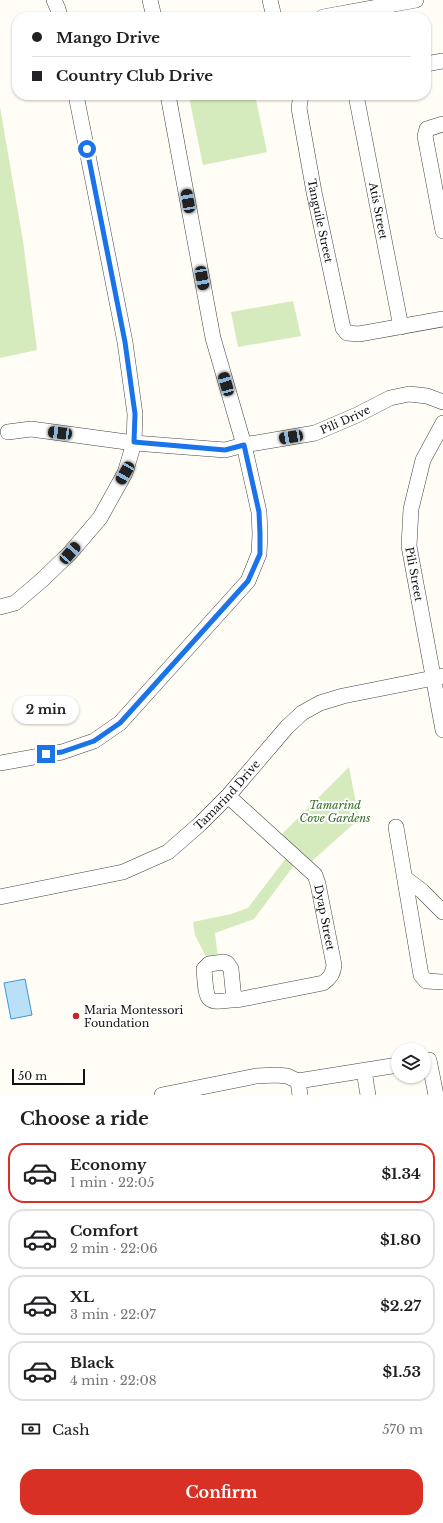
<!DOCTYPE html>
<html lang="en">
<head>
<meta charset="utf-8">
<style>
	body { margin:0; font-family:"Libre Baskerville",serif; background:#f2f2f2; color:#202124; height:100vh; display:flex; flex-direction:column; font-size:15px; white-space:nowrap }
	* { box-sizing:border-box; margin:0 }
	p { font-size:13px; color:#757577 }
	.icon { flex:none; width:22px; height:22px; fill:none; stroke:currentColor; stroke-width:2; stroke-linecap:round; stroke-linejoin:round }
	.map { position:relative; height:1095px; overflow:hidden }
	.panel { display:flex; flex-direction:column; background:#fff; flex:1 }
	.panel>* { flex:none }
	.banner { position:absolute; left:12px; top:12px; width:419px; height:88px; border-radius:16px; box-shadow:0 1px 3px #0004; display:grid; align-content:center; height:88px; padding:0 20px; background:#fff }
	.controls { position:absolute; left:391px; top:1043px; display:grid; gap:8px }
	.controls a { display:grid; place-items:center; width:40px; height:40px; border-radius:50%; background:#fff; box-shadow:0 1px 3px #0004; font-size:20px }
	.scale { position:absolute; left:12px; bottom:10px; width:73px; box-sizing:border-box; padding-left:4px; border:2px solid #111; border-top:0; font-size:11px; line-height:14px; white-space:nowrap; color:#111; -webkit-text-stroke:3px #fff; paint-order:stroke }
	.end { position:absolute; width:18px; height:18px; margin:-9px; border:5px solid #1a73e8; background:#fff; box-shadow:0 0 0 2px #fff }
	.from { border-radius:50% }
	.bubble { position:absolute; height:28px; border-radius:14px; background:#fff; box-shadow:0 1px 3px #0004; font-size:13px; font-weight:700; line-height:28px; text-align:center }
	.car { position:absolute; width:12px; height:24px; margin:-12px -6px; border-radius:5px; box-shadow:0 0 3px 1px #0007; background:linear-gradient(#222 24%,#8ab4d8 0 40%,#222 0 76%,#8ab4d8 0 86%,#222 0) }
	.banner b { display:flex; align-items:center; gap:14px; height:38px; font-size:15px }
	.banner b+b { border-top:1px solid #e0e0e0 }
	.banner i { width:10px; height:10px; background:#202124 }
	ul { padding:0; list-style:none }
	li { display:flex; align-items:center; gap:12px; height:60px; margin:0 8px 6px; padding:0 12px; border:2px solid #e0e0e0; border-radius:16px }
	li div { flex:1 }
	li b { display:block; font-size:15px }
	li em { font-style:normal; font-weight:700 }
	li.active { border-color:#d93025 }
	li>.icon { width:36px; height:36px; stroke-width:1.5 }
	h2 { padding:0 20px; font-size:18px; line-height:48px }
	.pay { display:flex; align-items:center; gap:10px; height:44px; padding:0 20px; font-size:15px }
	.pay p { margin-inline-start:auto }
	.action { display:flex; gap:8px; margin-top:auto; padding:8px 20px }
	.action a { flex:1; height:46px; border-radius:16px; background:#d93025; color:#fff; font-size:16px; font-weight:700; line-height:46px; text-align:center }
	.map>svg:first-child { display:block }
	.green { fill:#d5ebbd }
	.water { fill:#b9e0f7; stroke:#3f96cf }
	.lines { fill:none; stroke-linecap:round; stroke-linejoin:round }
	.minor-casing { stroke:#444; stroke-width:16 }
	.minor { stroke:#fff; stroke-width:15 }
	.route { stroke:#1a73e8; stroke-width:5 }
	.poi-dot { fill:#c4262e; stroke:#fff; stroke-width:1.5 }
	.labels { text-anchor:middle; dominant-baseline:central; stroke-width:4; stroke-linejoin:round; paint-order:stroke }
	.street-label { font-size:11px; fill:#111; stroke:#fff }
	.park-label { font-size:11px; font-style:italic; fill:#2f6b1f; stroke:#fff }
	.poi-label { font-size:11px; fill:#111; stroke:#fff; text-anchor:start }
</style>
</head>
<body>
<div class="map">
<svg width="443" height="1095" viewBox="0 0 443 1095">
	<rect width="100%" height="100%" fill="#fffdf5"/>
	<!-- green -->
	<path class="green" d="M197,95h58l12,57 -64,13 -14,-68z
		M0,107l23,134 14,109 -37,8z
		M293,301l8,35 -63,11 -7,-35z
		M349,767l10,52 -48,43 -31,-26z
		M286,858l9,6 -41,55 -39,14 3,24 -11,2 -12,-24 -2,-13 38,-8 17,-6z"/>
	<!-- water -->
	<path class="water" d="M25,979l7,36 -21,4 -7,-36z"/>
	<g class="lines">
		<defs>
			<g id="minor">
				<path d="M54,0l4,9 2,8"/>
				<path d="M150,0l4,17"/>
				<path d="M270,0l4,17"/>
				<path d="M323,17l93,-17"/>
				<path d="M426,64l17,-3"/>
				<path id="s1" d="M301,95l-2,13 15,84 29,136 4,5 12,1 84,-15"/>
				<path id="s2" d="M356,95l45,232"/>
				<path d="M443,124l-16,5 -2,7 18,95"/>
				<path id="s3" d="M443,423l-20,37 -12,49 -2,37 34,184"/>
				<path id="s4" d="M8,432l23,-3 103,14 91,7 19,-5 71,-12 42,-18 33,-17 19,-4 18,2 16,6"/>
				<path d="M0,607l15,-4 27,-23 28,-27 30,-35 25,-45 9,-30 1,-29 -10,-72 -49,-247"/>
				<path d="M0,763l62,-11 32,-11 26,-18 128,-142 11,-27 1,-20 -1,-22 -15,-67 -31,-107 -45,-243"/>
				<path id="s5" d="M228,796l87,79 3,9 16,81c-1,9 -4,13 -11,18l-81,16c-37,4 -35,7 -38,-30l5,-5 15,-2 3,1 4,6 3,31"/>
				<path d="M396,827l25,148 5,6 17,1"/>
				<path d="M405,878l17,13 21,21"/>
				<path id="s6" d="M0,897l123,-25 45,-20 32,-28 28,-28 59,-69 15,-14 18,-10 23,-7 100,-20"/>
				<path d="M429,1060l7,35"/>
				<path d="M364,1071l4,24"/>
				<path d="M298,1081l100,-16"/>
				<path d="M298,1081l2,14"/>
				<path d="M162,1095l94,-19 20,-1 11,1 11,5"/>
			</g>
		</defs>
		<!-- minor casing -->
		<use href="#minor" class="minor-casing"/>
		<!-- minor -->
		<use href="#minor" class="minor"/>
	</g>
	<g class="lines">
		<!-- route -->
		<path class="route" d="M46,754l16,-2 32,-11 26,-18 128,-142 12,-27v-20l-1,-22 -15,-67 -19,5 -91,-8 1,-28 -10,-72 -38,-193"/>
	</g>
	<!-- markers -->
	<circle class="poi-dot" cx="76" cy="1016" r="4"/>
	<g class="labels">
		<!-- street labels -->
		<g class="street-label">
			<text stroke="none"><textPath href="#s2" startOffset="118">Atis Street</textPath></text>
			<text stroke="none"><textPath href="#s1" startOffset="128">Tanguile Street</textPath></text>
			<text stroke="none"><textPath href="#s4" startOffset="343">Pili Drive</textPath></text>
			<text stroke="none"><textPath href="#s3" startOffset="158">Pili Street</textPath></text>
			<text stroke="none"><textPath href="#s6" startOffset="257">Tamarind Drive</textPath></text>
			<text stroke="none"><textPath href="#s5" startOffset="161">Dyap Street</textPath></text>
		</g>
		<!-- park labels -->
		<g class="park-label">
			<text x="335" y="805">Tamarind<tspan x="335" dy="13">Cove Gardens</tspan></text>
		</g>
		<!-- poi labels -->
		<g class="poi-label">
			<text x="84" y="1010">Maria Montessori<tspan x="84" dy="13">Foundation</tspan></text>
		</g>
	</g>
</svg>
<div class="controls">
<a><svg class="icon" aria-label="layers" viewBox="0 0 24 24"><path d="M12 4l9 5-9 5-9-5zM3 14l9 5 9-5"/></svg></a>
</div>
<div class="scale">50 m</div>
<i class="end from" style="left:87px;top:149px"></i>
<i class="end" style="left:46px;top:754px"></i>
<div class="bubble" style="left:13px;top:696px;width:66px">2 min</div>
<i class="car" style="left:188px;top:201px;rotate:350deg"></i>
<i class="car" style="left:202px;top:278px;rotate:170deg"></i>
<i class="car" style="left:226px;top:384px;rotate:344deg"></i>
<i class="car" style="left:60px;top:433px;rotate:277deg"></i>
<i class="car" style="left:291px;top:437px;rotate:260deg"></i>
<i class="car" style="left:125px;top:473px;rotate:210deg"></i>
<i class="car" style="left:70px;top:553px;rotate:41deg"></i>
<div class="banner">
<b><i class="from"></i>Mango Drive</b>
<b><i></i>Country Club Drive</b>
</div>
</div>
<section class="panel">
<h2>Choose a ride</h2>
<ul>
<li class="active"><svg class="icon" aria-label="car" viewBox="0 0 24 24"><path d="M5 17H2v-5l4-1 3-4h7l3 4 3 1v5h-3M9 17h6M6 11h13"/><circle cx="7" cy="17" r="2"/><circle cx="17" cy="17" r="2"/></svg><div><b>Economy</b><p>1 min · 22:05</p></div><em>$1.34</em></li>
<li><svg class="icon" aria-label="car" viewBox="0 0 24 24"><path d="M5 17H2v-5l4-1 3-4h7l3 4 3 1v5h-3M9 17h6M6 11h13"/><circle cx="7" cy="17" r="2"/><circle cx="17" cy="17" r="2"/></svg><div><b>Comfort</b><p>2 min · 22:06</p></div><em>$1.80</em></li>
<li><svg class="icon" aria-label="car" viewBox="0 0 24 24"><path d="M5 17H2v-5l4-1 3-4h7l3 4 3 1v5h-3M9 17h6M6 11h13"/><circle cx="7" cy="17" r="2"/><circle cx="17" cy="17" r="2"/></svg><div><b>XL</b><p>3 min · 22:07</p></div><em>$2.27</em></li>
<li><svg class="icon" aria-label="car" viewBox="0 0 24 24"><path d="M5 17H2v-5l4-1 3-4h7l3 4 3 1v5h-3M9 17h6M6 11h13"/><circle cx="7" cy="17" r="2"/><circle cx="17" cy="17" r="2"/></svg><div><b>Black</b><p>4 min · 22:08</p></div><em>$1.53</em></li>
</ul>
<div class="pay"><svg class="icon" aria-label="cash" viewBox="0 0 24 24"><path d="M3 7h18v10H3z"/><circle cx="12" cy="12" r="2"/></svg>Cash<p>570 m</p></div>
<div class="action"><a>Confirm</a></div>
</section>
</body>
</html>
